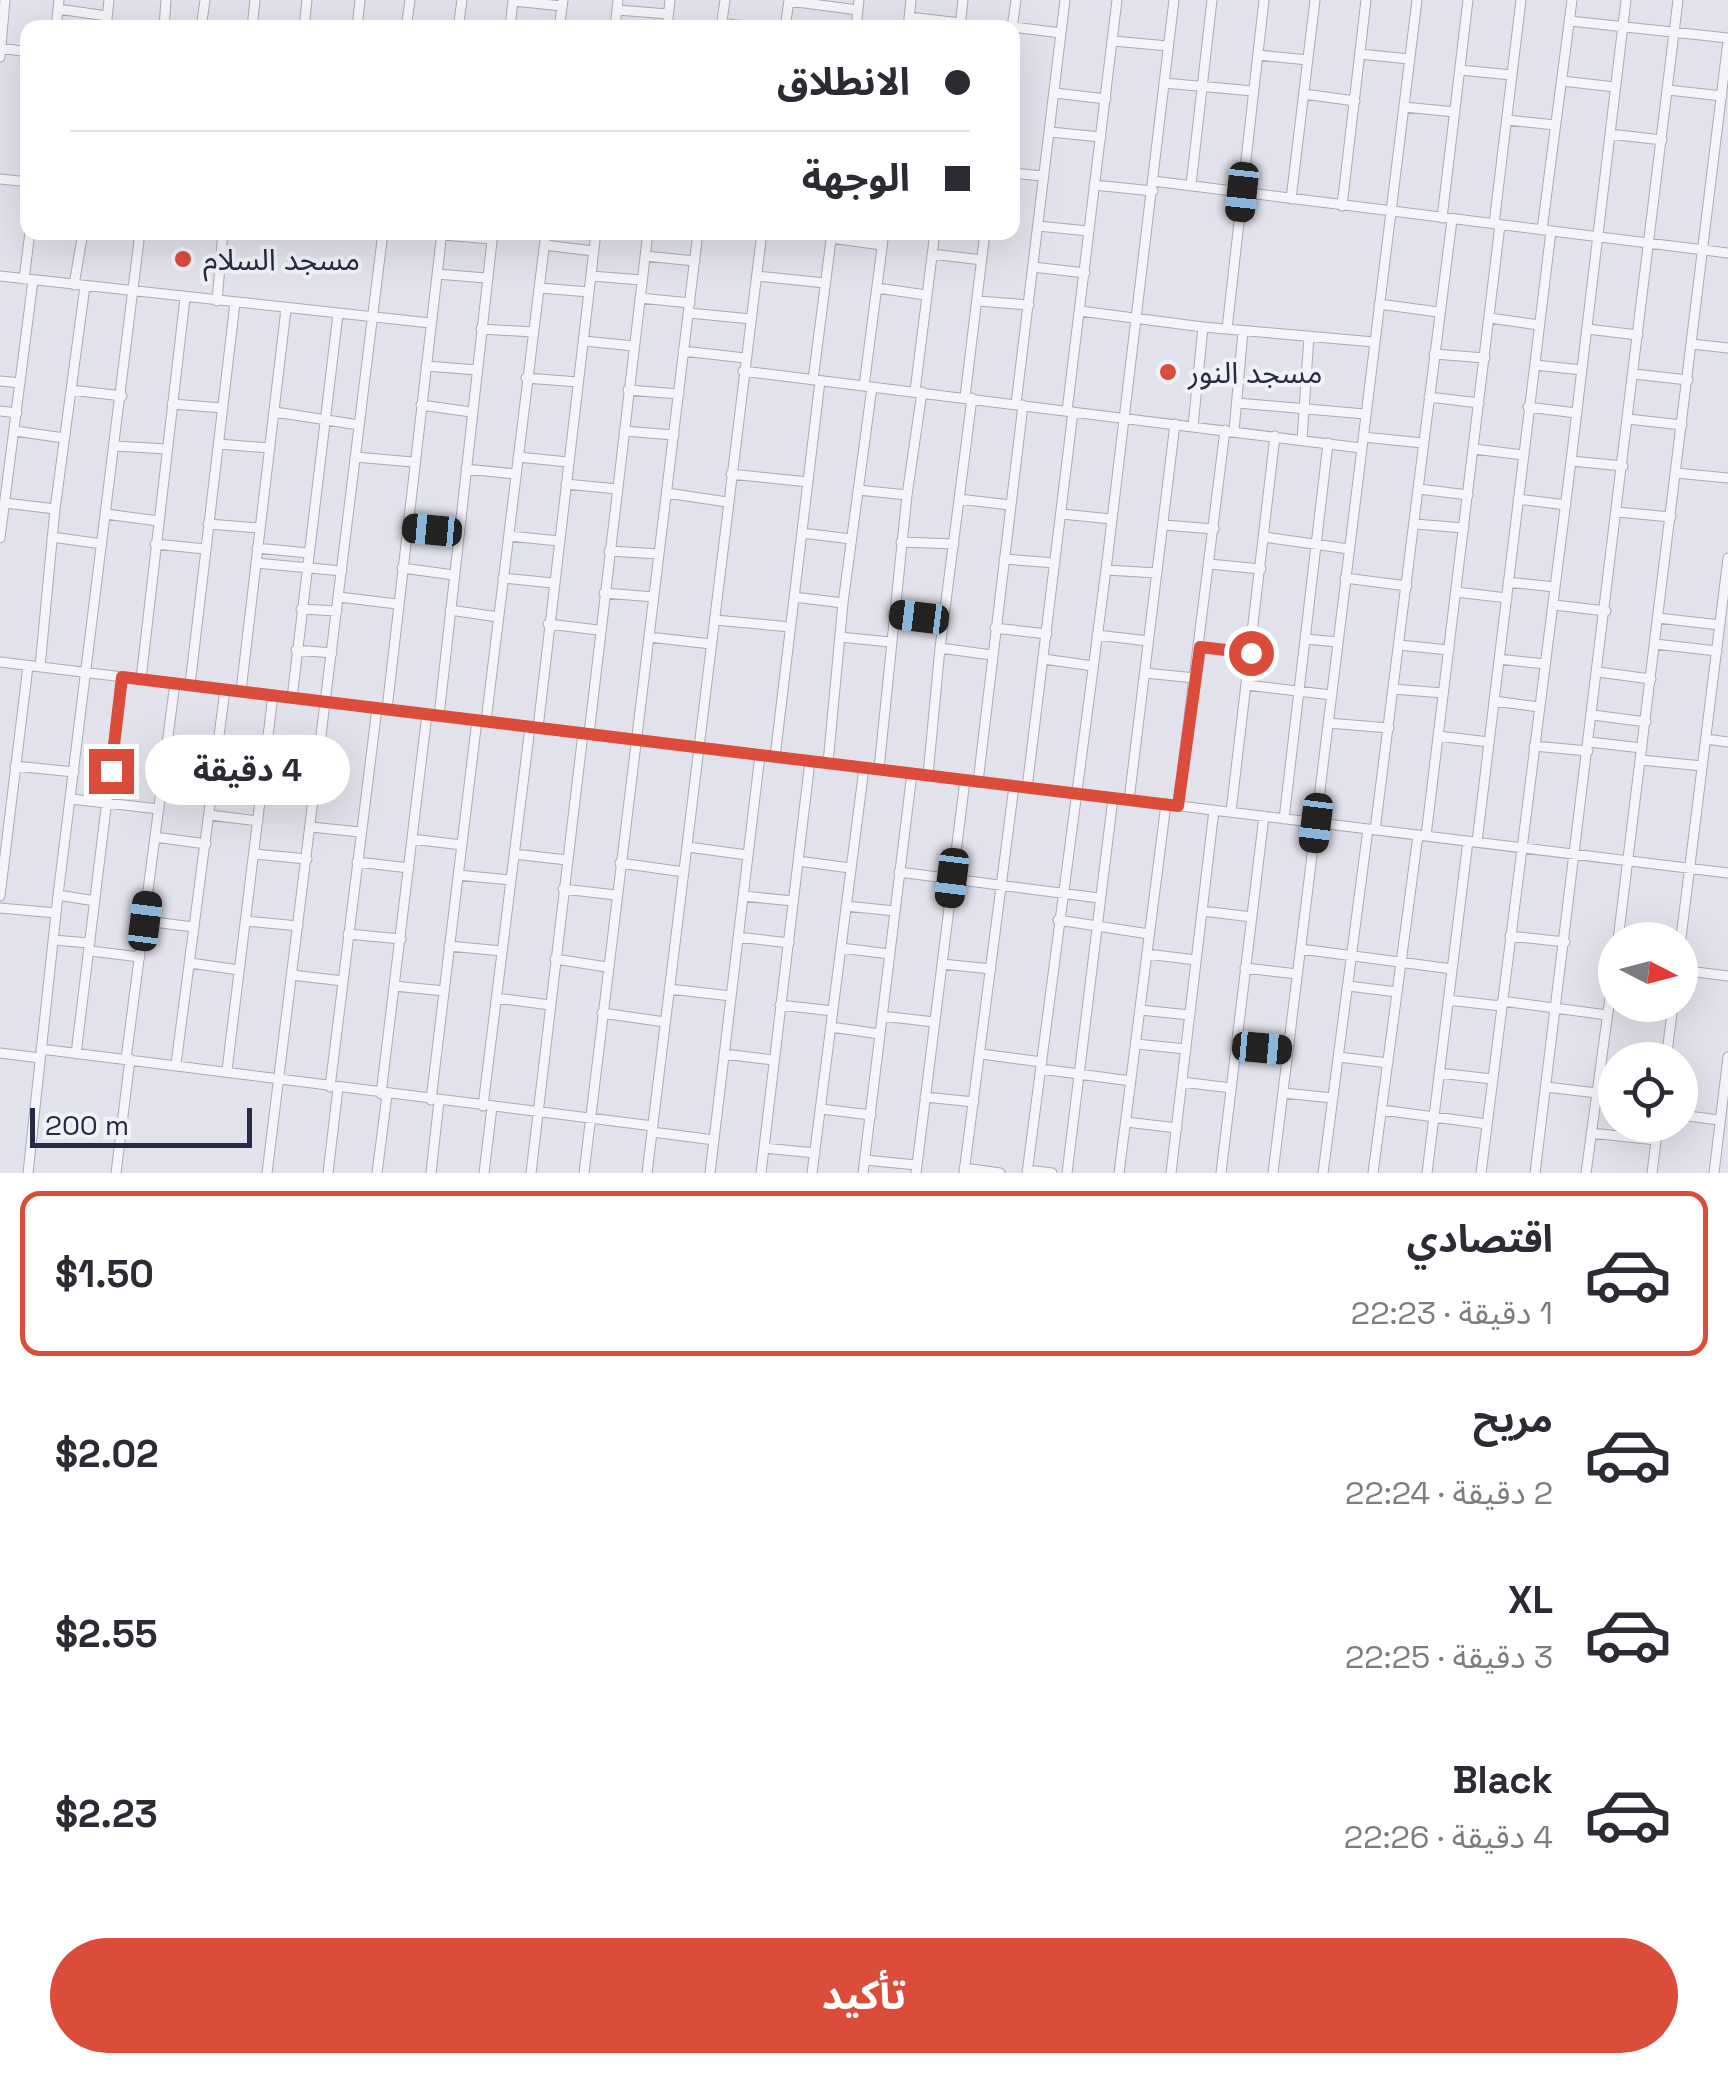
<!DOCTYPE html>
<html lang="ar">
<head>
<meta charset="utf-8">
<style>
	body { margin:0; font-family:"Space Grotesk","Noto Sans Arabic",sans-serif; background:#f2f2f3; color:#2b2b33; direction:rtl; height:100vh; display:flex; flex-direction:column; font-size:38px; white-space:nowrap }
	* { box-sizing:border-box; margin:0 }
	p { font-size:32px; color:#7c7c81 }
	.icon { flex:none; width:55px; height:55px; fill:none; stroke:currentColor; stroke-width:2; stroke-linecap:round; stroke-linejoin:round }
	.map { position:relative; height:1173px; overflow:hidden; direction:ltr }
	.drawer { display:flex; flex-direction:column; background:#fff; flex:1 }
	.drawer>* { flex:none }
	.guide { position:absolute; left:20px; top:20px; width:1000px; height:220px; border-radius:20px; box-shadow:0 10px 40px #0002; direction:rtl; display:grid; align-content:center; height:220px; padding:0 50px; background:#fff }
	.needle { width:65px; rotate:96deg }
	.tools { position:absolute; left:1598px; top:922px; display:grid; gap:20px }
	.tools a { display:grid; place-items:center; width:100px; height:100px; border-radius:50%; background:#fff; box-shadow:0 10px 40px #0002; font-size:50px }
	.scale { position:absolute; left:30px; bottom:25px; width:222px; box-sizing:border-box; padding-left:10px; border:5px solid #272a44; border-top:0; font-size:28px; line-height:35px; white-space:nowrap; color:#272a44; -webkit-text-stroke:8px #f1f2f8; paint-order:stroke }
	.end { position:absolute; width:45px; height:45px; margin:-22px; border:12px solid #dc4c3a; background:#fff; box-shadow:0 0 0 5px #fff }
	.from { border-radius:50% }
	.bubble { position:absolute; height:70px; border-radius:35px; background:#fff; box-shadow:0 10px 40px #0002; font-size:32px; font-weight:700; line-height:70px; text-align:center; direction:rtl }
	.car { position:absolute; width:30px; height:60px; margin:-30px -15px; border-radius:12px; box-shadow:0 0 8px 2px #0007; background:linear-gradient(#222 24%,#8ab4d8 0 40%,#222 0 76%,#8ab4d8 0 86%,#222 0) }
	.guide b { display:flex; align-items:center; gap:35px; height:95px; font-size:38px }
	.guide b+b { border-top:2px solid #e1e1e2 }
	.guide i { width:25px; height:25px; background:#2b2b33 }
	ul { padding:18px 0 0; list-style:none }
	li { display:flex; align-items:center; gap:30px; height:165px; margin:0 20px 15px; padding:0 30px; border:5px solid transparent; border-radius:20px }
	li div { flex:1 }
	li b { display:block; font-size:38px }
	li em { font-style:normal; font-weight:700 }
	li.active { border-color:#dc4c3a }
	li>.icon { width:90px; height:90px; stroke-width:1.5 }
	.button { display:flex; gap:20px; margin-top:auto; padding:20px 50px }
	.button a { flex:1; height:115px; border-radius:60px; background:#dc4c3a; color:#fff; font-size:40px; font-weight:700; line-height:115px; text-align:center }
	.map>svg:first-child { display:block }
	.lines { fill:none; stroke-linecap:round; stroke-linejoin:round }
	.minor-casing { stroke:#a9abb9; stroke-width:11 }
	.minor { stroke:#f4f4f9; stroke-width:9 }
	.route { stroke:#dc4c3a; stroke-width:12 }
	.poi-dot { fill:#dc4c3a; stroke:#f1f2f8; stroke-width:4 }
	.labels { text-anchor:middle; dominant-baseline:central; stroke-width:8; stroke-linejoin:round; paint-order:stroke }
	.poi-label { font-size:30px; fill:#272a44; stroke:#f1f2f8; text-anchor:start }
</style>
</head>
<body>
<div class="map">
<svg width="1728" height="1173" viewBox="0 0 1728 1173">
	<rect width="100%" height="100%" fill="#e1e2eb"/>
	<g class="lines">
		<defs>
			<path id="minor" d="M513,1l49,5
				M789,1l69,9
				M58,9l49,7
				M617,10l51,4
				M909,17l51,6
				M1570,21l158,17
				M722,23l33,5
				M721,27l4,-27
				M960,27l3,-27
				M1013,27l48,6
				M56,28l3,-28
				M106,28l3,-28
				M164,28l2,-28
				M201,28l4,-28
				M252,28l3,-28
				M304,28l3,-28
				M357,28l3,-28
				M406,28l4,-28
				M458,28l4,-28
				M510,28l3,-28
				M559,28l4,-28
				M615,28l3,-28
				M667,28l3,-28
				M785,28l4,-28
				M856,28l3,-28
				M908,28l3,-28
				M1012,28l4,-28
				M1113,41l55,5
				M1,48l27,4
				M1360,54l49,5
				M1258,55l50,5
				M0,57l5,-57
				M1460,70l52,5
				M1562,81l53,6
				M1164,83l89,8
				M1668,90l54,6
				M1055,93l51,6
				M1304,94l51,7
				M1404,107l51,5
				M1507,120l48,5
				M1050,132l51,5
				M1610,134l52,6
				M1012,173l31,3
				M0,179l28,3
				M1153,181l575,72
				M1094,185l59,6
				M1191,185l21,-185
				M1291,199l24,-199
				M1342,206l24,-206
				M1442,218l26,-218
				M1494,224l27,-224
				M1038,226l50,5
				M1542,230l30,-230
				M442,235l50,4
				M831,238l51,7
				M545,245l48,6
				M932,254l50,6
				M645,256l50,5
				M1033,267l52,6
				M437,274l49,4
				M0,276l430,47
				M591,276l51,4
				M757,276l68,7
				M24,279l6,-47
				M74,285l9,-53
				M540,288l49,4
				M877,288l49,7
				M640,298l50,5
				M217,301l6,-69
				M978,301l51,4
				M1379,304l59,8
				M1080,311l123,16 171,15
				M689,313l62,6
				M1490,318l49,7
				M481,329l52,3
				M1227,329l37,-329
				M1587,329l51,6
				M584,341l50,5
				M1692,344l36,4
				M683,351l62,7
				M1434,354l51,4
				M1535,365l47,5
				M426,366l51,4
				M743,371l618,77
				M1634,374l54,6
				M526,378l52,4
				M813,380l19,-148
				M0,381l20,2
				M864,386l20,-154
				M71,390l51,6
				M628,390l51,4
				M915,391l20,-159
				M965,397l20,-165
				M1429,397l50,6
				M1237,403l128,11
				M172,404l51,4
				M1016,404l49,-404
				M421,405l50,7
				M1528,407l48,6
				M0,411l17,2
				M1067,411l50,-411
				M275,412l84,13
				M1628,419l54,6
				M1193,426l10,-99
				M15,431l49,7
				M624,431l50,4
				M1234,431l9,-100
				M1363,437l60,6
				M1302,440l7,-104
				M219,444l51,4
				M115,446l51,3
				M1474,449l49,6
				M355,457l58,5
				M518,457l50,5
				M1571,461l52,5
				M466,469l50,5
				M1676,473l52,5
				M731,474l77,8
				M566,484l51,5
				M1419,489l49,6
				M858,490l49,5
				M667,493l60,9
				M959,499l51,6
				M1518,499l48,6
				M5,503l50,6
				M1617,512l54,5
				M106,514l52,7
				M1062,514l49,5
				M208,524l52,4
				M1415,524l49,4
				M1164,525l50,4
				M407,528l50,4
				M802,533l49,6
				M509,536l50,5
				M52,537l50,7
				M1264,537l85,12
				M0,538l33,-258
				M901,542l53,2
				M155,544l50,5
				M257,548l51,5
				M609,551l50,3
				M1004,559l51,4
				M256,563l86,8
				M1209,564l52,5
				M402,568l52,7
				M1106,570l51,3
				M503,578l50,5
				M1345,578l62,8
				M1508,582l47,5
				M1456,592l51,6
				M604,593l50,4
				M339,597l58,7
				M794,597l49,6
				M1554,605l52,6
				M301,609l36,2
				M450,610l48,7
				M893,614l51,6
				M1658,618l62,7
				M715,620l75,7
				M548,624l50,6
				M995,628l52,6
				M1097,635l51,6
				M649,637l62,7
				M840,637l50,5
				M1305,639l33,3
				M1655,644l62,7
				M1399,645l50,5
				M1200,647l51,6
				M940,648l52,7
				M296,650l36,3
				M1044,659l49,7
				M1499,659l46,5
				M0,662l1728,211
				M40,667l15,-158 30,-223
				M1598,672l53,7
				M1145,673l50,5
				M141,679l44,-381
				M190,685l45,-382
				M1247,685l84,10
				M1393,689l50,4
				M241,691l45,-382
				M292,698l46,-384
				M1494,701l45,6
				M387,709l55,-477
				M1593,715l53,7
				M439,716l54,-484
				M486,721l60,-489
				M1328,723l61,5
				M538,728l58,-496
				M589,734l59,-502
				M1438,736l51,6
				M1706,739l22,3
				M1589,742l53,6
				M1534,746l54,5
				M775,757l45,-376
				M1641,760l61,6
				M828,763l15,-160 29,-216
				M15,766l59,6
				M879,769l28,-274 15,-103
				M928,775l12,-127 32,-250
				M978,782l45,-377
				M1027,788l46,-376
				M71,799l88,10
				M1129,800l46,-376
				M1178,806l47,-376
				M1231,812l44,-376
				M210,815l48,6
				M1284,819l44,-376
				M311,827l49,5
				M1375,830l77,-610
				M1426,836l74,-611
				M155,837l51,7
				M412,839l50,6
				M1477,842l74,-611
				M688,847l59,8
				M254,854l53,5
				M514,854l53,6
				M798,861l52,7
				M357,862l52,6
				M620,863l64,9
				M899,872l200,26
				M458,875l53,5
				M563,889l53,6
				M58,895l37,6
				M0,896l28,-230
				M743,896l50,5
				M846,906l49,5
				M0,908l56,5
				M1202,911l50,6
				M1058,920l91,14
				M145,921l49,6
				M246,921l52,5
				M348,934l53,5
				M1510,936l55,6
				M738,937l51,6
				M53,940l37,3
				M1618,940l110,-899
				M449,946l53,5
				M1680,946l48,-388
				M841,948l49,6
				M1301,949l151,20
				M90,951l50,6
				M1147,954l49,6
				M555,959l52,8
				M190,963l49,7
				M942,964l49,5
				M1245,968l52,6
				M1680,970l48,6
				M292,975l51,6
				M394,986l50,5
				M1348,986l49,6
				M669,989l62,7
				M496,998l54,7
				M1448,1000l53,6
				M1502,1001l105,14
				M780,1005l53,6
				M1140,1010l50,5
				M602,1013l63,9
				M882,1016l52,6
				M831,1027l49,7
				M1136,1044l50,5
				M1236,1046l52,5
				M41,1049l612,77
				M0,1053l40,5
				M76,1054l46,-377
				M724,1054l49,6
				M981,1054l61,8
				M1339,1057l49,6
				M126,1059l49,-376
				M1666,1060l7,-55
				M176,1064l49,-374
				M1041,1069l90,12
				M227,1070l46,-375
				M1439,1073l53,6
				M1182,1082l49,6
				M330,1087l47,-379
				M1546,1087l51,6
				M1283,1093l50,5
				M381,1094l46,-380
				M925,1097l49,5
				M431,1100l46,-380
				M483,1106l47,-379
				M821,1109l50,6
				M1382,1110l105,14
				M1680,1115l39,5
				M1126,1122l51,6
				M652,1132l62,8
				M1591,1133l65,7
				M764,1148l51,5
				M865,1160l51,5
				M964,1168l36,5
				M1027,1170l25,3
				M28,1173l30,-278 82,-663
				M116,1173l14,-114
				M267,1173l116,-941
				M328,1173l10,-85
				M377,1173l10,-78
				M431,1173l8,-72
				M484,1173l8,-66
				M531,1173l52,-440
				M584,1173l114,-941
				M647,1173l115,-941
				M710,1173l50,-418
				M761,1173l49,-412
				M812,1173l52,-405
				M863,1173l49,-400
				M916,1173l49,-393
				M964,1173l50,-387
				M1027,1173l79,-603 68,-570
				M1067,1173l46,-375
				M1119,1173l47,-369
				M1171,1173l43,-363
				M1221,1173l43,-357
				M1273,1173l144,-1173
				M1323,1173l45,-344
				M1373,1173l45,-338
				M1427,1173l41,-332
				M1481,1173l90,-712 55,-461
				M1535,1173l143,-1173
				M1586,1173l29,-212
				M1652,1173l6,-48
				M1714,1173l14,-116"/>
		</defs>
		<!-- minor casing -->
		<use href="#minor" class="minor-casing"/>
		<!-- minor -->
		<use href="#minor" class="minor"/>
	</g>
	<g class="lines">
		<!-- route -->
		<path class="route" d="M111,771l11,-94 1056,129 22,-159 51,6"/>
	</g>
	<!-- markers -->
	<g class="poi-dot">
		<circle cx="183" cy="259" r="10"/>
		<circle cx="1168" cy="372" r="10"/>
	</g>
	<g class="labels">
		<!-- poi labels -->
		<g class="poi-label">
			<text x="203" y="259">مسجد السلام</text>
			<text x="1188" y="372">مسجد النور</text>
		</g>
	</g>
</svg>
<div class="tools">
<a><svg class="needle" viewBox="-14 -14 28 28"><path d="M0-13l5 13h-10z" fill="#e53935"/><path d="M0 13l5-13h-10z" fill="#7c7c81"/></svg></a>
<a><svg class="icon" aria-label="locate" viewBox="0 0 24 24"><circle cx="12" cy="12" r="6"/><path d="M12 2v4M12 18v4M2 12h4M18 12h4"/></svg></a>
</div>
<div class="scale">200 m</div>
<i class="end from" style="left:1251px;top:653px"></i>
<i class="end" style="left:111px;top:771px"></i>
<div class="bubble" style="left:145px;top:735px;width:205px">4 دقيقة</div>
<i class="car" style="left:1242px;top:192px;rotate:186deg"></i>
<i class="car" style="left:432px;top:530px;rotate:275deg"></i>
<i class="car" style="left:919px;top:617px;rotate:277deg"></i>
<i class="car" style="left:1316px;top:823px;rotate:187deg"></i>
<i class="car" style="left:952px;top:878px;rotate:187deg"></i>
<i class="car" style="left:145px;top:921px;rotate:7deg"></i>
<i class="car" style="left:1262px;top:1048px;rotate:95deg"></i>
<div class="guide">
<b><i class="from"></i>الانطلاق</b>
<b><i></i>الوجهة</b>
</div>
</div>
<section class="drawer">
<ul>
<li class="active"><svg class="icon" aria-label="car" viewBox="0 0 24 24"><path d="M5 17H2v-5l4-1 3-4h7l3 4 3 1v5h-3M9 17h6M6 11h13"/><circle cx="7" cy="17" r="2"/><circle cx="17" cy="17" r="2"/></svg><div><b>اقتصادي</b><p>1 دقيقة · 22:23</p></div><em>$1.50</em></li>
<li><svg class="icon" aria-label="car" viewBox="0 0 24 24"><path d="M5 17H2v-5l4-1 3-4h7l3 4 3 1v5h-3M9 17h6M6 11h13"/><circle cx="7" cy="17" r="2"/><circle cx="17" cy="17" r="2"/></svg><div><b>مريح</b><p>2 دقيقة · 22:24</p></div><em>$2.02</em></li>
<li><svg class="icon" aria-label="car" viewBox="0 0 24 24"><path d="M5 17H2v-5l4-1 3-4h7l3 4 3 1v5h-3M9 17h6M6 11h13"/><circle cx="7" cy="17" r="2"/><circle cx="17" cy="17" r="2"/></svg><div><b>XL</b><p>3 دقيقة · 22:25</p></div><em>$2.55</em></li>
<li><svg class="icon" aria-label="car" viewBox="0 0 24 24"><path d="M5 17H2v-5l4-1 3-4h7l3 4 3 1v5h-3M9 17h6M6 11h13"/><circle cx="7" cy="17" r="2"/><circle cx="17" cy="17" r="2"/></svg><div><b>Black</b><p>4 دقيقة · 22:26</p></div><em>$2.23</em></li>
</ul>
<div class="button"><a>تأكيد</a></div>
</section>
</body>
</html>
